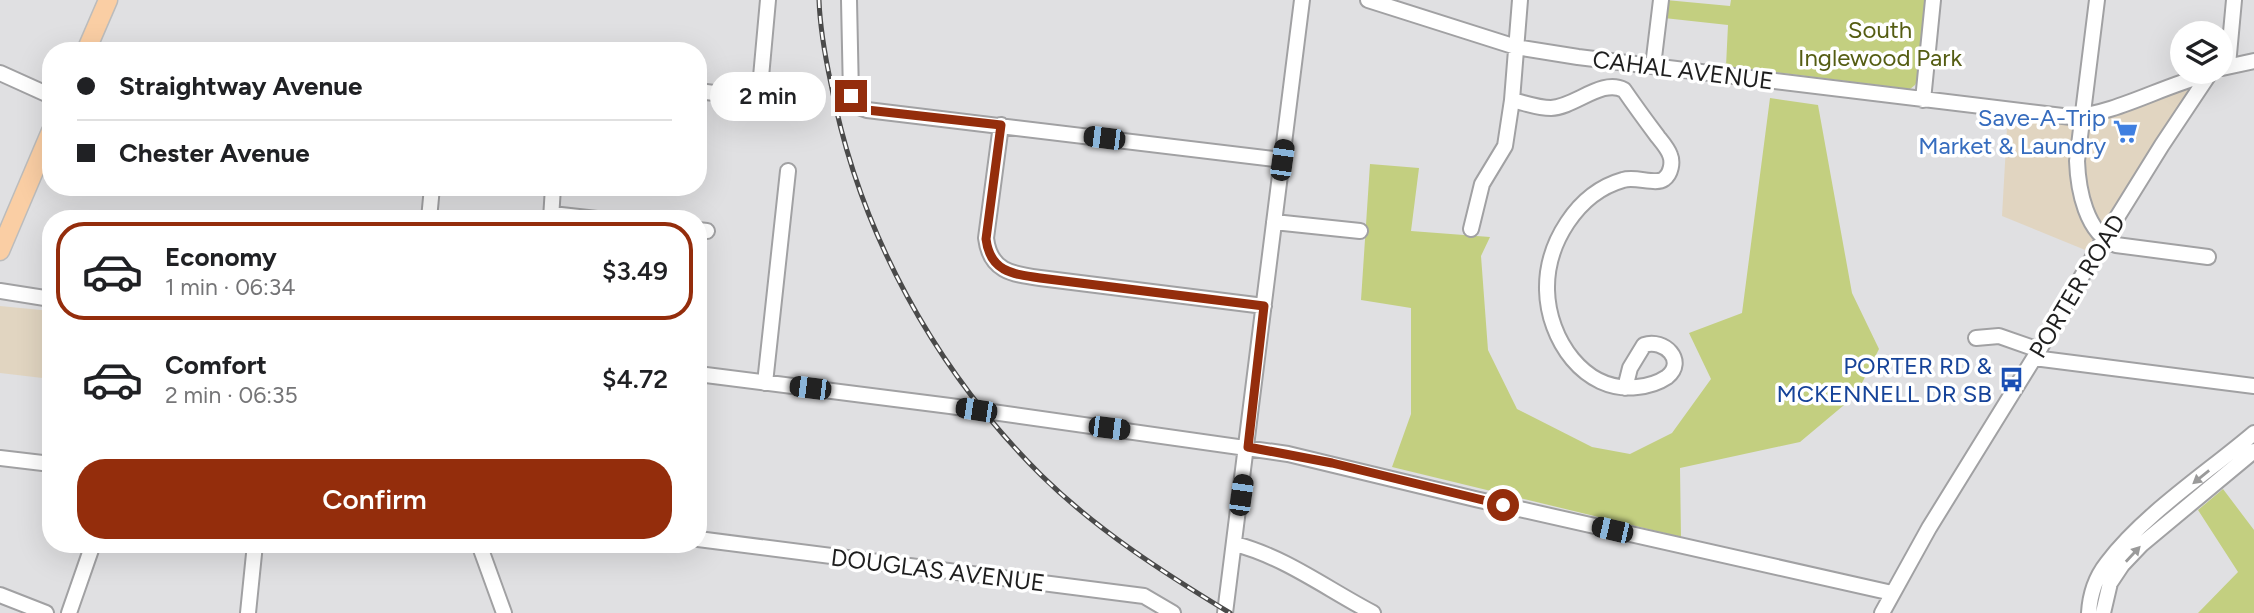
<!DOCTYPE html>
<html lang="en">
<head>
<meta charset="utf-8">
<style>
	body { margin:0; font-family:Figtree,sans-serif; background:#f2f2f2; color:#202124; height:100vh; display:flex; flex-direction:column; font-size:26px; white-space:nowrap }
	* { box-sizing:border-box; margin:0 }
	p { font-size:23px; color:#757577 }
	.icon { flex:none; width:38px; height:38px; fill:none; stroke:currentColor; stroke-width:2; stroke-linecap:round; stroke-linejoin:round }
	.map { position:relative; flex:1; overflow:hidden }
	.sheet { position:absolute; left:42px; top:210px; width:665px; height:343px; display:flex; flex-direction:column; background:#fff; border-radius:28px; box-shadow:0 7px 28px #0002 }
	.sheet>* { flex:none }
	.guide { position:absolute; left:42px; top:42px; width:665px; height:154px; border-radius:28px; box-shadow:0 7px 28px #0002; display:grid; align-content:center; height:154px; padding:0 35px; background:#fff }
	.buttons { position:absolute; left:2170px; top:21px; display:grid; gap:14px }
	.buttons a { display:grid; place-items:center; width:63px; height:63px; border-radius:50%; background:#fff; box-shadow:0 7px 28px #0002; font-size:35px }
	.end { position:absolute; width:32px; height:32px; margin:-16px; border:9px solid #942d0c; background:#fff; box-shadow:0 0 0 4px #fff }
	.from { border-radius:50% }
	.bubble { position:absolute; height:49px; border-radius:24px; background:#fff; box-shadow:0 7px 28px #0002; font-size:23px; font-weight:600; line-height:49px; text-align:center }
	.car { position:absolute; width:21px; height:42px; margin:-21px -10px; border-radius:9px; box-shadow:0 0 5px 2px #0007; background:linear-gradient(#222 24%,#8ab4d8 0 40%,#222 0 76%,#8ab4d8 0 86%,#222 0) }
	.guide b { display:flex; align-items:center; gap:24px; height:66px; font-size:26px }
	.guide b+b { border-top:2px solid #e0e0e0 }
	.guide i { width:18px; height:18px; background:#202124 }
	ul { padding:12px 0 0; list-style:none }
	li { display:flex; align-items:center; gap:21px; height:98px; margin:0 14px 10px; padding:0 21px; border:4px solid transparent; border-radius:28px }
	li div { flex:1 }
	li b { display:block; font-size:26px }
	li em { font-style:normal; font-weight:600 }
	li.active { border-color:#942d0c }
	li>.icon { width:63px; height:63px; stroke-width:1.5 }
	.primary-button { display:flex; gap:14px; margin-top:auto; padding:14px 35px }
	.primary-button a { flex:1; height:80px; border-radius:28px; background:#942d0c; color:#fff; font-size:28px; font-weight:600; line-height:80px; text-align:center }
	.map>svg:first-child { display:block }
	.commercial { fill:#e1d5c1 }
	.green { fill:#c3cf80 }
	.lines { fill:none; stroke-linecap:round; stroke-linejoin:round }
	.minor-casing { stroke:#a1a1a3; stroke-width:18 }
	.major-casing { stroke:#bcbcbc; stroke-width:21 }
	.minor { stroke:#fff; stroke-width:14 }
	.major { stroke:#facea4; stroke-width:18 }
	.rail-casing { stroke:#4a4a4a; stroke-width:5 }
	.rail { stroke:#fff; stroke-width:2.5; stroke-dasharray:8; stroke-linecap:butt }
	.oneway { fill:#9a9a9a }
	.route { stroke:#942d0c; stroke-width:9 }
	.labels { text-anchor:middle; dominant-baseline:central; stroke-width:7; stroke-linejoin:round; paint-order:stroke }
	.park-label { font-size:24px; fill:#555d13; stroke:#fff }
	.street-label { font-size:24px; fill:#1e1e1e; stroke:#fff }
	.shop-label { font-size:24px; fill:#366cbe; stroke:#fff; text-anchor:end }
	.transit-label { font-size:24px; fill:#164399; stroke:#fff; text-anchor:end }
</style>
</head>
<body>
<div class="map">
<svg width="2254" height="613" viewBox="0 0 2254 613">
	<rect width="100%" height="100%" fill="#e0e0e2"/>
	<!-- commercial -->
	<path class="commercial" d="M2206,75l-111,179 -93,-38 6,-106 62,7z
		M0,306l51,5v68l-51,-6z"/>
	<!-- green -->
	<path class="green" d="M1666,0l64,6 1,-6h196l-7,76 -5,9 -5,4 -184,-23 2,-41 -64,-7z
		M1770,98l48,7 34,188 27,56 -23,46 -56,47 -120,26 1,69 -289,-70 19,-53v-106l-50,-8 9,-136 49,4 -8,63 79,6 -9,19 7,94 29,59 75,38 38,7 42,-21 39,-54 -22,-46 53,-20z
		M2223,489l31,41v83h-56l40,-41 -40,-62z"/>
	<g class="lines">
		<defs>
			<path id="minor" d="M849,0l2,95 5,11 11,4 415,50
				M1368,0l148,47 62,10 493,60c44,-3 91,-31 135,-42
				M2097,0l-20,161c1,28 9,73 39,84l92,12
				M2228,65l6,-65
				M1653,66l8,-66
				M2222,68l32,-7
				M0,73l51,23
				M698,91l105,13
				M756,98l5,-21 7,-77
				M1512,100c13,3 26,8 39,8 24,-1 51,-30 73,-18 11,16 22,31 34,47 4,5 10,12 12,18 3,7 1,19 -6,24 -8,6 -29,-3 -41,1 -46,13 -77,64 -76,110 1,49 37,103 90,97 11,-1 21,-4 30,-10 20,-16 -3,-39 -23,-32l-14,23 -5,20
				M1923,100l10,-100
				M1001,125l-15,113c4,33 25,36 54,40l224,28
				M552,214l45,5
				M429,219l3,-32
				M551,219l2,-32
				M1274,222l86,9
				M1471,229l11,-45 23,-38 7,-46 8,-100
				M698,230l9,1
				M0,291l51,8
				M1976,338l23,-2 40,14
				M2034,358l220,28
				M698,374l252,32 338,48 187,45 417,94
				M765,383l23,-212
				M0,458l51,6
				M698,539l446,57 29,17
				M479,544l25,69
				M1235,544c50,13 92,45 138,69
				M0,595l46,18
				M69,613l24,-69
				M248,613l7,-69
				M1225,613l77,-613
				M1882,613l47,-85 110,-178 64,-110 59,-95 48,-72
				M2089,613c1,-18 7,-36 18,-50 37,-49 100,-90 147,-130
				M2103,613l7,-30 12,-18 20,-21 112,-93"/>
			<path id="major" d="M86,51l22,-51
				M0,251l51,-120"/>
		</defs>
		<!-- minor casing -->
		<use href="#minor" class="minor-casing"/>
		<!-- major casing -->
		<use href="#major" class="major-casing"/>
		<!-- minor -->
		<use href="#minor" class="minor"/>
		<!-- major -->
		<use href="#major" class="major"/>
		<defs>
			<path id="rail" d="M819,0c1,28 6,56 12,84 28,148 104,286 211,392 55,54 122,97 188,137"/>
		</defs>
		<!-- rail casing -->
		<use href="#rail" class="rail-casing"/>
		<!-- rail -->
		<use href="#rail" class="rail"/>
	</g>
	<!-- one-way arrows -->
	<defs><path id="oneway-solid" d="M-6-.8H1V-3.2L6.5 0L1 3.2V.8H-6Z" transform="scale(1.75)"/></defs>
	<g class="oneway">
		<use href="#oneway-solid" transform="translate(2201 477) rotate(141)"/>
		<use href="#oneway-solid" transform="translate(2133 554) rotate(-47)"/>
	</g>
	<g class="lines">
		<!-- route -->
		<path class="route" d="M851,96l5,10 11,4 134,15 -15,114c4,32 25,35 54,39l224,28 -16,141 84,16 171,42"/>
	</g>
	<!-- icons -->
	<defs>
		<symbol id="supermarket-bare" viewBox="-9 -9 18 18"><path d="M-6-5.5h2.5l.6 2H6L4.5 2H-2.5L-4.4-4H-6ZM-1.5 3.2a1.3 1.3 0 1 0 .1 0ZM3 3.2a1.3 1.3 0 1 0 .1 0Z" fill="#3f7fe0" stroke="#fff" stroke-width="2.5" paint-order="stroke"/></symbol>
		<symbol id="bus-bare" viewBox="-9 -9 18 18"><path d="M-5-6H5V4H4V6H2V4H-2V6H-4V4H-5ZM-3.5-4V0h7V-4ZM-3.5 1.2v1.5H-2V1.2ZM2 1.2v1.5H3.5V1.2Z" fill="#1a4fb4" stroke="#fff" stroke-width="2.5" paint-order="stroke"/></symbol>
	</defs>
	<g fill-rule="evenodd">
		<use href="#supermarket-bare" x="2108" y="114" width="35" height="35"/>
		<use href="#bus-bare" x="1994" y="362" width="35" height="35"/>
	</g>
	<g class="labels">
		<!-- park labels -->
		<g class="park-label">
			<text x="1880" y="29">South<tspan x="1880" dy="28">Inglewood Park</tspan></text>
		</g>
		<!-- street labels -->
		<g class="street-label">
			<text transform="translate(1683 70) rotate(7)">CAHAL AVENUE</text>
			<text transform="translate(2077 286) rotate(-59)">PORTER ROAD</text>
			<text transform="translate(938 570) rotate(7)">DOUGLAS AVENUE</text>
		</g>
		<!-- shop labels -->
		<g class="shop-label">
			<text x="2106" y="117">Save-A-Trip<tspan x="2106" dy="28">Market &amp; Laundry</tspan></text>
		</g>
		<!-- transit labels -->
		<g class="transit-label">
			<text x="1992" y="365">PORTER RD &amp;<tspan x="1992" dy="28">MCKENNELL DR SB</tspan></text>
		</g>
	</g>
</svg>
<div class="buttons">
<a><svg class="icon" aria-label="layers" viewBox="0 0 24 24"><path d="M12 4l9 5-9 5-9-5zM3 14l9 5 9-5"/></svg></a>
</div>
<i class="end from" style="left:1503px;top:505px"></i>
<i class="end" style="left:851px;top:96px"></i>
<div class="bubble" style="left:710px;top:72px;width:116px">2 min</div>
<i class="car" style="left:1104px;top:138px;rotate:277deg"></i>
<i class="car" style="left:1282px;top:160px;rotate:8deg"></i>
<i class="car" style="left:810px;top:388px;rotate:277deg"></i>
<i class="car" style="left:976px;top:410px;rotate:279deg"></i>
<i class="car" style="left:1109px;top:428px;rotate:97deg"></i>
<i class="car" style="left:1241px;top:495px;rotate:8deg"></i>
<i class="car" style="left:1612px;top:530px;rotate:283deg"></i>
<div class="guide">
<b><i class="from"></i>Straightway Avenue</b>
<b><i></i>Chester Avenue</b>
</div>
<section class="sheet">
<ul>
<li class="active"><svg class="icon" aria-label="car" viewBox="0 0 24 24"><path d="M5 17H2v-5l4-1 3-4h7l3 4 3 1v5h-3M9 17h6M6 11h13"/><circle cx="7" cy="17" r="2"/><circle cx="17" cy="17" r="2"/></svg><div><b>Economy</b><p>1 min · 06:34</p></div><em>$3.49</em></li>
<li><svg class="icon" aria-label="car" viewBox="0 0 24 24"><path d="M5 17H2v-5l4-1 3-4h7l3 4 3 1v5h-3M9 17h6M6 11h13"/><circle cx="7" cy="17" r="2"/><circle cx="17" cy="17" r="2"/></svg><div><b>Comfort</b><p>2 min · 06:35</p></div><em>$4.72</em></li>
</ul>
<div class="primary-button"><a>Confirm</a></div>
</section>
</div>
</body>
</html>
